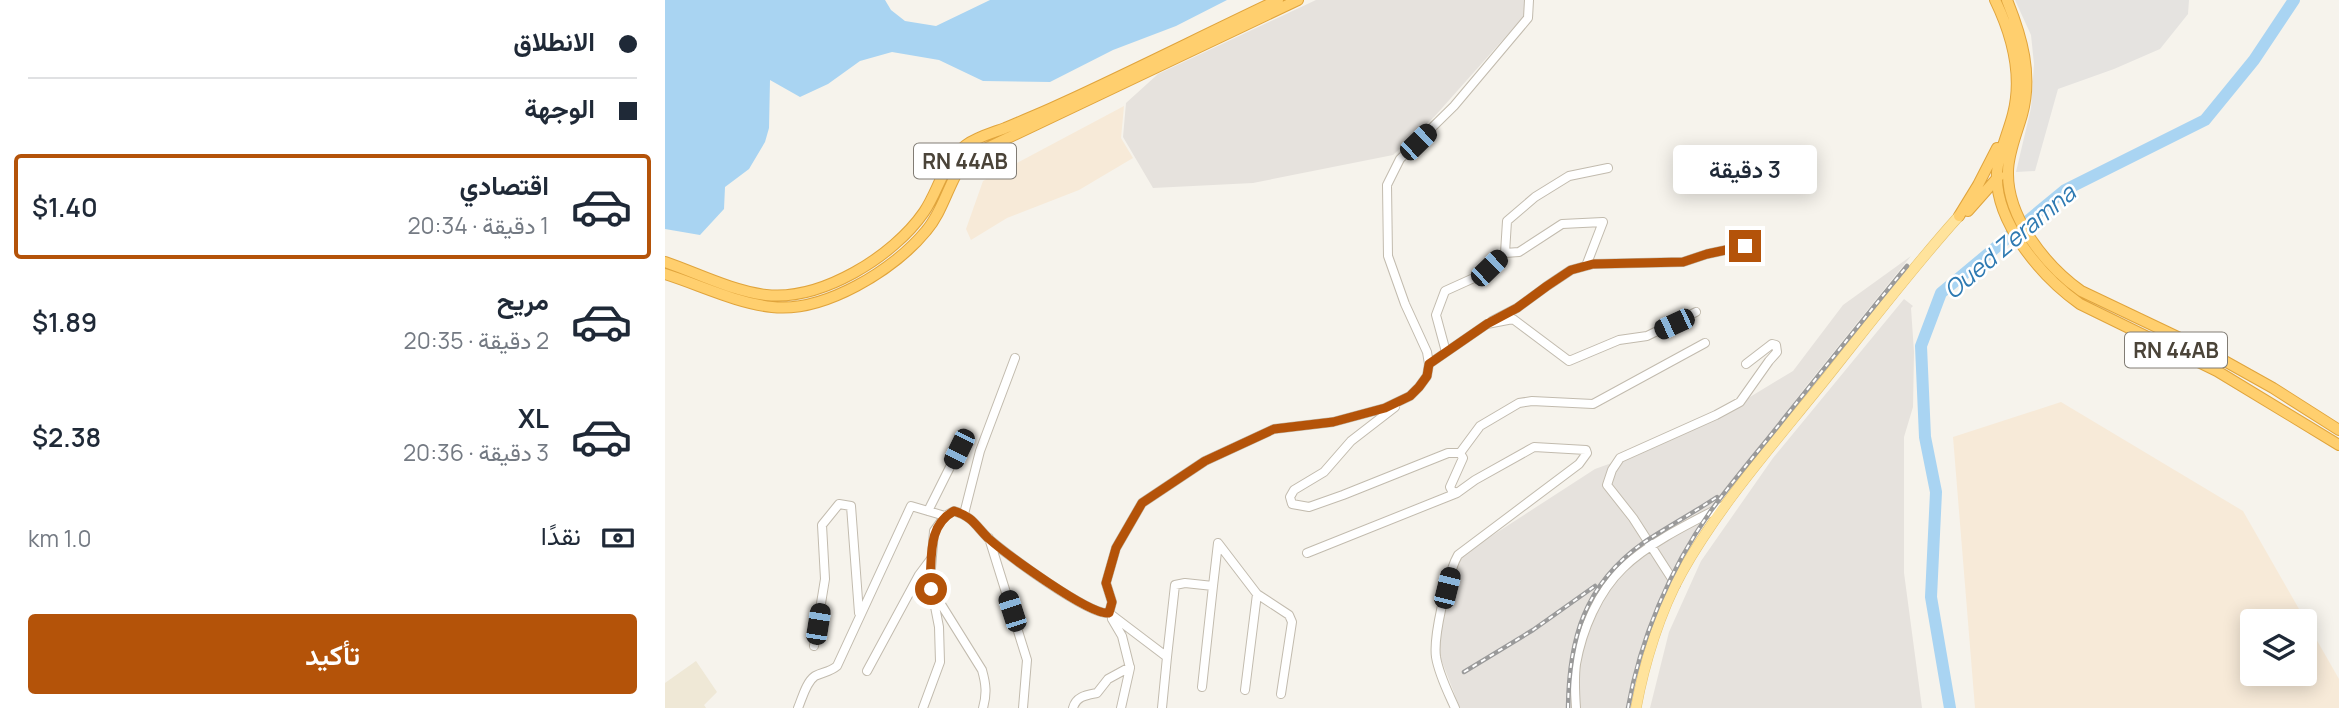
<!DOCTYPE html>
<html lang="ar">
<head>
<meta charset="utf-8">
<style>
	body { margin:0; font-family:Manrope,Vazirmatn,sans-serif; background:#f6f6f7; color:#1f2937; direction:rtl; height:100vh; display:flex; flex-direction:column; font-size:26px; white-space:nowrap }
	* { box-sizing:border-box; margin:0 }
	p { font-size:23px; color:#747a83 }
	.icon { flex:none; width:38px; height:38px; fill:none; stroke:currentColor; stroke-width:2; stroke-linecap:round; stroke-linejoin:round }
	.map { position:relative; flex:1; overflow:hidden; direction:ltr }
	.side { display:flex; flex-direction:column; background:#fff; width:665px }
	.side>* { flex:none }
	.banner { display:grid; align-content:center; height:154px; padding:0 28px; background:#fff }
	.tools { position:absolute; left:1575px; top:609px; display:grid; gap:14px }
	.tools a { display:grid; place-items:center; width:77px; height:77px; border-radius:7px; background:#fff; box-shadow:0 4px 18px #0003; font-size:35px }
	.end { position:absolute; width:32px; height:32px; margin:-16px; border:9px solid #b45309; background:#fff; box-shadow:0 0 0 4px #fff }
	.from { border-radius:50% }
	.bubble { position:absolute; height:49px; border-radius:7px; background:#fff; box-shadow:0 4px 18px #0003; font-size:23px; font-weight:600; line-height:49px; text-align:center; direction:rtl }
	.car { position:absolute; width:21px; height:42px; margin:-21px -10px; border-radius:9px; box-shadow:0 0 5px 2px #0007; background:linear-gradient(#222 24%,#8ab4d8 0 40%,#222 0 76%,#8ab4d8 0 86%,#222 0) }
	.banner b { display:flex; align-items:center; gap:24px; height:66px; font-size:26px }
	.banner b+b { border-top:2px solid #e0e1e3 }
	.banner i { width:18px; height:18px; background:#1f2937 }
	ul { padding:0; list-style:none }
	li { display:flex; align-items:center; gap:21px; height:105px; margin:0 14px 10px; padding:0 14px; border:4px solid transparent; border-radius:7px }
	li div { flex:1 }
	li b { display:block; font-size:26px }
	li em { font-style:normal; font-weight:600 }
	li.selected { border-color:#b45309 }
	li>.icon { width:63px; height:63px; stroke-width:1.5 }
	.pay { display:flex; align-items:center; gap:18px; height:77px; padding:0 28px; font-size:26px }
	.pay p { margin-inline-start:auto }
	.action { display:flex; gap:14px; margin-top:auto; padding:14px 28px }
	.action a { flex:1; height:80px; border-radius:7px; background:#b45309; color:#fff; font-size:28px; font-weight:600; line-height:80px; text-align:center }
	main { display:flex; flex:1; min-height:0 }
	.map>svg:first-child { display:block }
	.commercial { fill:#f7ead8; fill-rule:evenodd }
	.industrial { fill:#e6e2dd }
	.education { fill:#efe8d6 }
	.parking { fill:#e5e3e0 }
	.water { fill:#a9d4f2 }
	.lines { fill:none; stroke-linecap:round; stroke-linejoin:round }
	.river { stroke:#a9d4f2; stroke-width:12 }
	.minor-casing { stroke:#c2bbae; stroke-width:10 }
	.major-casing { stroke:#e6c16a; stroke-width:11 }
	.highway-casing { stroke:#e0a43c; stroke-width:12 }
	.minor { stroke:#fff; stroke-width:8 }
	.major { stroke:#ffe39c; stroke-width:10 }
	.highway { stroke:#ffcf6e; stroke-width:10 }
	.rail-casing { stroke:#9a9a9a; stroke-width:4.5 }
	.rail { stroke:#fff; stroke-width:2; stroke-dasharray:5; stroke-linecap:butt }
	.route { stroke:#b45309; stroke-width:9 }
	.labels { text-anchor:middle; dominant-baseline:central; stroke-width:5; stroke-linejoin:round; paint-order:stroke }
	.shield { fill:#fff; stroke:#817c74; stroke-width:2 }
	.shield-label { font-size:21px; font-weight:bold; fill:#4b4439 }
	.water-label { font-size:24px; font-style:italic; fill:#2e7ab2; stroke:#fff }
</style>
</head>
<body>
<main>
<div class="map">
<svg width="1674" height="708" viewBox="0 0 1674 708">
	<rect width="100%" height="100%" fill="#f6f3ec"/>
	<!-- commercial -->
	<path class="commercial" d="M459,106l-3,32 12,20 -54,32 -72,28 -36,22 -5,-11 17,-48z
		M1396,402l182,109 96,168v29h-364l-22,-271zM1640,621v53h-53v-53z"/>
	<!-- industrial -->
	<path class="industrial" d="M651,0h210l-2,16 -90,101 -41,38 -140,28 -100,5 -30,-51 3,-34 32,-29z
		M1246,256l-104,129 -112,147 -29,52 -16,39 -14,40 -10,45h-166l-21,-54 2,-30 18,-67 136,-88 25,-9 102,-46 71,-43 50,-66z
		M1239,299l9,7 -2,2 3,44 -1,55 -9,30v136l18,135h-272l19,-76 32,-71 72,-103z"/>
	<!-- education -->
	<path class="education" d="M31,661l21,31 -13,13 2,3h-41v-25z"/>
	<!-- parking -->
	<path class="parking" d="M1350,0h174l-1,14 -28,35 -46,20 -56,20 -23,82 -19,1 15,-64 3,-44 -3,-29z"/>
	<!-- water -->
	<path class="water" d="M0,0h220l6,10 14,11 31,5 54,-26h237l-51,26 -63,24 -63,32 -67,-1 -44,-21 -47,-8 -32,9 -32,23 -28,13 -30,-17 -1,48 -4,14 -16,27 -24,18 -1,22 -24,26 -35,-6z"/>
	<g class="lines">
		<!-- river -->
		<path class="river" d="M1285,708l-19,-111 5,-105 -11,-55 -4,-91 20,-53 124,-103 140,-70 49,-60 40,-60"/>
		<defs>
			<path id="minor" d="M840,253l2,-32 28,-24 34,-21 39,-8
				M827,321l25,-13 30,-22 24,-16 22,-6 90,-2 24,-8 38,-8
				M781,352l-10,-37 9,-24 31,-14 13,-9 16,-15 14,-1 43,-28 41,-2 -17,44
				M764,364l58,-40 26,-5 56,42 50,-21 28,-4 49,-24
				M730,407l-44,34 -27,31 -30,18 -4,7 2,7 17,3 34,-12 105,-42h12l3,5 -13,29 2,4 5,2 18,-13 59,-33 52,3 1,3 -8,11 -121,91 -3,6c-8,19 -22,75 -19,96 3,18 12,35 19,51
				M795,453l20,-27 39,-23 13,-2 61,3 112,-61
				M263,511l31,-62
				M299,514l16,-63 35,-93
				M324,538l38,122 -4,48
				M642,553l150,-60
				M1011,585l-43,-67 -26,-33 5,-15 8,-12 96,-43 24,-13 29,-41 8,-9 -1,-7 -4,-1 -26,20
				M269,593l48,77c4,14 5,24 1,38
				M592,594l32,21 3,7 -11,72
				M444,613l58,44 8,-72 10,-2 28,3 5,-43 39,51 -12,96
				M447,619l10,17 8,32 -9,40
				M149,646l11,-67 -3,-54 17,-21 12,2 8,107
				M202,671l52,-96 12,-16
				M537,687l11,-101
				M133,708c4,-9 8,-26 17,-32 8,-4 15,-4 22,-10l74,-160 34,10
				M258,708l17,-46 -1,-35 -9,-46 4,-50 11,-15 9,-5c19,6 21,14 34,27 16,15 103,79 121,75l3,-11 -6,-19 10,-35 26,-45 63,-42 69,-32 59,-7 52,-14 25,-12 9,-9 8,-11 2,-12 -2,-12 -22,-48 -17,-48 -1,-71 13,-26 54,-53 74,-88 1,-18
				M408,708c3,-12 14,-13 24,-15l11,-14 22,-12
				M497,708l5,-51
				M911,708c-1,-14 -2,-29 0,-44 6,-34 22,-72 47,-96 25,-25 71,-47 102,-63"/>
			<path id="major" d="M971,708c8,-44 24,-97 46,-136 40,-71 95,-132 146,-196 43,-54 85,-109 131,-160"/>
			<path id="highway" d="M1330,0c17,35 28,75 18,114 -5,20 -14,37 -16,58 -3,50 45,105 83,132l137,67 122,74
				M1342,0c15,37 26,75 15,115 -5,18 -14,38 -14,57 -1,46 38,94 73,119l124,59 68,38 66,42
				M1303,211l31,-35
				M1294,216l19,-31 19,-37
				M0,262c32,11 67,29 101,33 55,6 127,-38 158,-83 15,-22 19,-50 42,-67 11,-8 26,-12 39,-17 19,-8 39,-16 58,-25 72,-33 143,-69 215,-103
				M0,274c35,11 71,29 107,33 52,6 122,-37 154,-76 19,-22 23,-53 42,-74l330,-157"/>
		</defs>
		<!-- minor casing -->
		<use href="#minor" class="minor-casing"/>
		<!-- major casing -->
		<use href="#major" class="major-casing"/>
		<!-- highway casing -->
		<use href="#highway" class="highway-casing"/>
		<!-- minor -->
		<use href="#minor" class="minor"/>
		<!-- major -->
		<use href="#major" class="major"/>
		<!-- highway -->
		<use href="#highway" class="highway"/>
		<defs>
			<path id="rail" d="M799,672l69,-42 62,-44
				M903,708c1,-69 16,-123 75,-165 24,-16 50,-30 74,-46
				M963,708c12,-69 42,-139 82,-196 24,-33 51,-64 76,-96 40,-50 80,-100 121,-150"/>
		</defs>
		<!-- rail casing -->
		<use href="#rail" class="rail-casing"/>
		<!-- rail -->
		<use href="#rail" class="rail"/>
	</g>
	<g class="lines">
		<!-- route -->
		<path class="route" d="M266,589l-1,-8c2,-26 -2,-56 24,-70 19,6 21,14 34,27 17,15 102,78 121,75l3,-11 -6,-19 10,-35 26,-45 63,-42 69,-32 59,-7 52,-14 25,-12 9,-9 8,-11 2,-12 58,-40 30,-16 30,-22 24,-16 22,-6 90,-2 24,-8 38,-8"/>
	</g>
	<g class="labels">
		<!-- shield labels -->
		<g class="shield">
			<rect x="249" y="143.5" width="102" height="35" rx="5"/>
			<rect x="1460" y="332.5" width="102" height="35" rx="5"/>
		</g>
		<g class="shield-label">
			<text x="300" y="161">RN 44AB</text>
			<text x="1511" y="350">RN 44AB</text>
		</g>
		<!-- water labels -->
		<g class="water-label">
			<text transform="translate(1344 241) rotate(-40)">Oued Zeramna</text>
		</g>
	</g>
</svg>
<div class="tools">
<a><svg class="icon" aria-label="layers" viewBox="0 0 24 24"><path d="M12 4l9 5-9 5-9-5zM3 14l9 5 9-5"/></svg></a>
</div>
<i class="end from" style="left:266px;top:589px"></i>
<i class="end" style="left:1080px;top:246px"></i>
<div class="bubble" style="left:1008px;top:145px;width:144px">3 دقيقة</div>
<i class="car" style="left:753px;top:142px;rotate:46deg"></i>
<i class="car" style="left:824px;top:268px;rotate:46deg"></i>
<i class="car" style="left:1009px;top:324px;rotate:245deg"></i>
<i class="car" style="left:294px;top:449px;rotate:206deg"></i>
<i class="car" style="left:782px;top:588px;rotate:14deg"></i>
<i class="car" style="left:347px;top:611px;rotate:342deg"></i>
<i class="car" style="left:153px;top:624px;rotate:9deg"></i>
</div>
<section class="side">
<div class="banner">
<b><i class="from"></i>الانطلاق</b>
<b><i></i>الوجهة</b>
</div>
<ul>
<li class="selected"><svg class="icon" aria-label="car" viewBox="0 0 24 24"><path d="M5 17H2v-5l4-1 3-4h7l3 4 3 1v5h-3M9 17h6M6 11h13"/><circle cx="7" cy="17" r="2"/><circle cx="17" cy="17" r="2"/></svg><div><b>اقتصادي</b><p>1 دقيقة · 20:34</p></div><em>$1.40</em></li>
<li><svg class="icon" aria-label="car" viewBox="0 0 24 24"><path d="M5 17H2v-5l4-1 3-4h7l3 4 3 1v5h-3M9 17h6M6 11h13"/><circle cx="7" cy="17" r="2"/><circle cx="17" cy="17" r="2"/></svg><div><b>مريح</b><p>2 دقيقة · 20:35</p></div><em>$1.89</em></li>
<li><svg class="icon" aria-label="car" viewBox="0 0 24 24"><path d="M5 17H2v-5l4-1 3-4h7l3 4 3 1v5h-3M9 17h6M6 11h13"/><circle cx="7" cy="17" r="2"/><circle cx="17" cy="17" r="2"/></svg><div><b>XL</b><p>3 دقيقة · 20:36</p></div><em>$2.38</em></li>
</ul>
<div class="pay"><svg class="icon" aria-label="cash" viewBox="0 0 24 24"><path d="M3 7h18v10H3z"/><circle cx="12" cy="12" r="2"/></svg>نقدًا<p>1.0 km</p></div>
<div class="action"><a>تأكيد</a></div>
</section>
</main>
</body>
</html>
